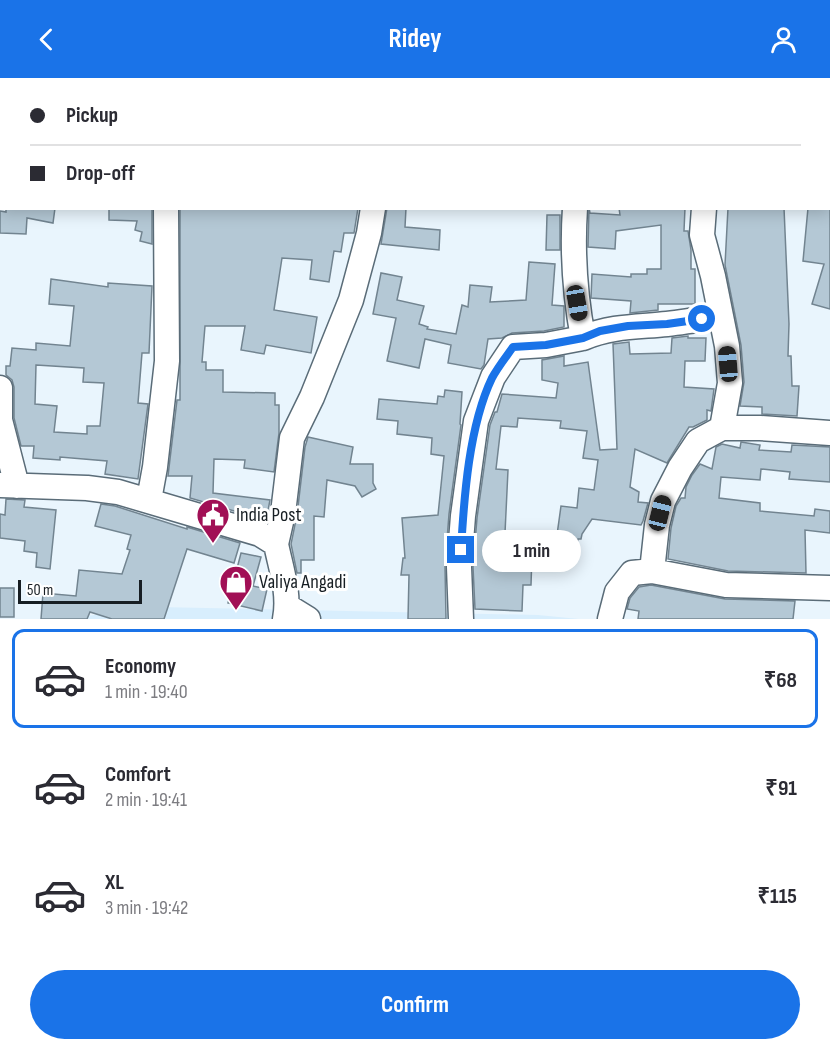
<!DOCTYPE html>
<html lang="en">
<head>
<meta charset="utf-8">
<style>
	body { margin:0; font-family:"Sofia Sans Condensed",sans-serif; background:#f2f2f3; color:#2b2b33; height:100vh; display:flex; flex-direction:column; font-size:22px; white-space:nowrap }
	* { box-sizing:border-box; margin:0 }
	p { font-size:20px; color:#7c7c81 }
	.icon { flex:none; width:33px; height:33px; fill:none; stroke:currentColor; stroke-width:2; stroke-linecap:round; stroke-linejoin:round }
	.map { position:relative; height:541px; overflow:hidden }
	.details { display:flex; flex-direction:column; background:#fff; flex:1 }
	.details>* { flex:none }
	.top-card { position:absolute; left:0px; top:0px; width:831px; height:132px; box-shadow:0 3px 15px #0003; display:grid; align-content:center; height:132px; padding:0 30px; background:#fff }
	.scale { position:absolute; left:18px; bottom:15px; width:124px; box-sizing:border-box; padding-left:6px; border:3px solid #171e23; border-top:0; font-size:16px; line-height:21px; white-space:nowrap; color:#171e23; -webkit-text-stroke:4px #fff; paint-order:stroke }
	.end { position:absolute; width:27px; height:27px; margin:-14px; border:8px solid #1a73e8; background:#fff; box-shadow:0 0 0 3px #fff }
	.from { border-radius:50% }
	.bubble { position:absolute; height:42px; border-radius:21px; background:#fff; box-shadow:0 3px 15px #0003; font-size:20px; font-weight:700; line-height:42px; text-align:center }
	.car { position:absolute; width:18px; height:36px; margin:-18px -9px; border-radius:8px; box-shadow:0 0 4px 2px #0007; background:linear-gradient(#222 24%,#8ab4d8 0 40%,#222 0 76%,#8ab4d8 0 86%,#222 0) }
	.top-card b { display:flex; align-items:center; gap:21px; height:57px; font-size:22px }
	.top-card b+b { border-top:2px solid #e1e1e2 }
	.top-card i { width:15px; height:15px; background:#2b2b33 }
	ul { padding:10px 0 0; list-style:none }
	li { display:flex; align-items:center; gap:18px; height:99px; margin:0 12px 9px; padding:0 18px; border:3px solid transparent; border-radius:12px }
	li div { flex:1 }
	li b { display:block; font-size:22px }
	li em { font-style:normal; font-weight:700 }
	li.active { border-color:#1a73e8 }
	li>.icon { width:54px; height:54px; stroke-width:1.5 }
	.primary-button { display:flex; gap:12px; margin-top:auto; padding:12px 30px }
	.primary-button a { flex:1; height:69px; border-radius:36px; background:#1a73e8; color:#fff; font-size:24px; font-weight:700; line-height:69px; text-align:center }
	header { display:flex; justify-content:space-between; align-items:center; height:78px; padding:0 30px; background:#1a73e8; color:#fff; font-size:27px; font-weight:700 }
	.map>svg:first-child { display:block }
	.built { fill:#d8eefd }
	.building { fill:#b4c8d5; stroke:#728490; stroke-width:1.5; fill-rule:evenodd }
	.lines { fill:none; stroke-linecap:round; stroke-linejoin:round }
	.minor-casing { stroke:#5a6c78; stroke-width:27 }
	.minor { stroke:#fff; stroke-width:24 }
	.route { stroke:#1a73e8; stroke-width:8 }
	.labels { text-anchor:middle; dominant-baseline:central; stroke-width:6; stroke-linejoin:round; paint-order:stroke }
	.poi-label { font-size:20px; fill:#171e23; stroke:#fff; text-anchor:start }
</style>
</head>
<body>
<header><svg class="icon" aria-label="back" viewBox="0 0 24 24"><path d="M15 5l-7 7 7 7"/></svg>Ridey<svg class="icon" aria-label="person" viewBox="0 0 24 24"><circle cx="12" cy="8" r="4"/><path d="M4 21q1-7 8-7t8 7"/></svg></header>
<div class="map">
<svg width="830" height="541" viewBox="0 0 830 541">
	<rect width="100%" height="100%" fill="#e9f5fd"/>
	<!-- built -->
	<path class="built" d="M157,529l381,8 41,4h-516z"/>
	<!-- building -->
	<path class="building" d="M6,130h49l-2,15 -26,-5 -1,16 -26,-1v-22l6,1z
		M109,130h43v36l-12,-3 2,-9 -7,-2 2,-9 -28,-1z
		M180,130h178l-4,25h-10l-3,19 -7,-1 -5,31 -19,-3 2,-19 -30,-2 -8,52 43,7 -6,36 -45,-8 -2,9 -23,-4 4,-24h-40l-3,36h4v8h17v22l52,1v12h4v28l-5,39 -30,-4 1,-8 -31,-1 -1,34 57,7 -4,21 -13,-4v-2l-12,-2 -51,-15 2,-22h-24l9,-76h3z
		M387,130h19l-1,19 35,3 -1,20 -58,-6z
		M589,130l1,5 30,2 -1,-7h66l-1,23h4l3,19v19h4v35h-37v6l-28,3 1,-12 -40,-3 1,-24 39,3v-3h16v-5h14v-44l-45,6 -1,18 -27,-2z
		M728,130h56l5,116 -1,32h3l1,30h7l-2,30 -35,-2v-7l-22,-1 4,-24 -3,-37 -16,-80z
		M808,130h22v101l-18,-5 12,-40 -21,-3z
		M547,137h13v35h-14z
		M529,184l26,2 -3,41 12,1v21l-20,4 -32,2 -10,5 -14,1 -4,26 -3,4 -33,-6 3,-18 -26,-6 -6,29 -32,-7 9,-43 -23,-4 8,-41 21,4 -5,23 27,6 -5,18 9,3 -1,2 29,5 6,-29 6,2 2,-22 22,2 -2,15 36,-2z
		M51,201l57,8v-4l44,3 -3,67h-7l-4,50 10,1 -10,75 -33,-5 2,-13 -47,-4v3l-27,-2 1,-12h-13l-7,-28v-31l-2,-7 -6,-5v-9h4l2,-18 24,2v-7l34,3 4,-40 -25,-2zM36,287l48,3 -1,14 21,1 -4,43h-13v8l-33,-2 3,-26 -22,-2z
		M688,258v2h18l-1,23h-20l-1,26 30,2 -3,22 -4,-1v10l-14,7h-4l-22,36 -32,-14 -5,38 9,5 -1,10 10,1 -5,18 -2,4 -49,-6 -10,15 -1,5h-3l-6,23 -17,-4 -16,3 -3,-15 20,-4 5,-36 16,2 2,-20 15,2 4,-30 -15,-2 4,-27 -27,-3 1,-7 -43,-3 -1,9 -16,-1 -5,43 12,1 -4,84 28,1 -1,30h-8l-1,26 -47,-2 -2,-42 4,-49 13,-93 5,-13h2l5,-18 54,4 2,-15 -16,-3v-20l22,-4v10l24,-4 12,88 17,-1 -4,-105 16,-2 1,12 41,-1 1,-15z
		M445,312l17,2 -2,32 1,1 -12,89 -4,52 1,53h-38l1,-44h-8l2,-17h2l-3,-40 36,-3 6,-59 -13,-2 1,-16 -35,-4 1,-13 -21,-2 2,-20 58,5 1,-8 6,1z
		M308,359l45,10 -3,17h23v19l3,6 -14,8 -7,-11 -28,-6 -3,37 -10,-1v44h-13v13h-4l-6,-29 6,-29 8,-68z
		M741,364l19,3 -1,5 32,2 1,-7 38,2v35l-41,-3 1,-7 -29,-3 -1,11 -39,-3 -2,21 41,5v8l54,5 1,-7 15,2v22l-25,-3 1,43 -78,-2 -60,-12 3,-31 5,-22 5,-8h4l1,-11 6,-12 8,-11 12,5 4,-22 6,-3 18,4z
		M6,421l19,1 -1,7 32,3 -6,59 -14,-2 1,-14 -13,-2 1,-10 -25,-3v-24l5,1z
		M101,426l14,2 72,23v-2l53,16 -6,20 -47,-14 -23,70h-52l-22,-7 -3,7h-46l2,-26 33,3 3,-26 43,4 8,-24 -3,-1 4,-14 -36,-9z
		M241,475l20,4 -8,29 14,3 -5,22 -34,-8z
		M651,507l74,14 70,2 -2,18h-155l1,-8 -12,-2 3,-11 9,-11z
		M0,510h14v29h-14z"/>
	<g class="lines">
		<defs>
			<path id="minor" d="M198,0v2
				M639,0v2
				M69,2l1,-2
				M0,107h2
				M704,130l-2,27 11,41 14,70 3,37 -8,45
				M583,260c28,-12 55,-11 84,-14 18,-2 35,-5 53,-8
				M0,310v32l17,66
				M0,407l87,3 31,4 142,42 16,10c5,25 14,49 9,75
				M149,422l6,-33 12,-106 -1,-153
				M276,466l7,-31 9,-75 20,-41 39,-97 18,-67 4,-25
				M652,493l5,-46 6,-24 17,-33 18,-27 24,-13h38l70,5
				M287,528l21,13
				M461,541l-2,-52 4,-51 13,-95 17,-44 20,-30 33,-2 37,-7c-8,-43 -11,-86 -8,-130
				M610,541l7,-27 15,-19 20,-2 74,14 104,3"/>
		</defs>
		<!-- minor casing -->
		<use href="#minor" class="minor-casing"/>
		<!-- minor -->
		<use href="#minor" class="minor"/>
	</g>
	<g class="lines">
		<!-- route -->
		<path class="route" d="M461,472c3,-53 8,-124 31,-172 6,-11 14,-21 21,-31l33,-2 37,-7 17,-7 28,-5 39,-2 35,-5"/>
	</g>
	<!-- icons -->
	<defs>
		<symbol id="civic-pin" viewBox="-11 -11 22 30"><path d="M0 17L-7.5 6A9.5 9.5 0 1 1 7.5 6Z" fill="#a10f55" stroke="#fff"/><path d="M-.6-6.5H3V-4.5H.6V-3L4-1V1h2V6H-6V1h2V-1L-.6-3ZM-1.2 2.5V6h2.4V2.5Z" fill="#fff"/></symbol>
		<symbol id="shop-pin" viewBox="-11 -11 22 30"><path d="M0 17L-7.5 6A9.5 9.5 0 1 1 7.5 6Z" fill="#a10f55" stroke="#fff"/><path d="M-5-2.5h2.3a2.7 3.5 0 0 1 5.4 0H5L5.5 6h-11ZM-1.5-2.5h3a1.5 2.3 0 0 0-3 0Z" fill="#fff"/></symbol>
	</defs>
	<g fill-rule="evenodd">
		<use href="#civic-pin" x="194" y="418" width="38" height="52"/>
		<use href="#shop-pin" x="217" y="485" width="38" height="52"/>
	</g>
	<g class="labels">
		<!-- poi labels -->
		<g class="poi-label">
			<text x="236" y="437">India Post</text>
			<text x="259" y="504">Valiya Angadi</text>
		</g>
	</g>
</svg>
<div class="scale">50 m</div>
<i class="end from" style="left:702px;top:241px"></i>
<i class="end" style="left:461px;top:472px"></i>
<div class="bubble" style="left:482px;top:452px;width:99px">1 min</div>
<i class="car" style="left:577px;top:225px;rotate:170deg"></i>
<i class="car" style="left:728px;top:286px;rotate:355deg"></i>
<i class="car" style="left:660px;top:435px;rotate:14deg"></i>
<div class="top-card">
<b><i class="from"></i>Pickup</b>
<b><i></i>Drop-off</b>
</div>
</div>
<section class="details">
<ul>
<li class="active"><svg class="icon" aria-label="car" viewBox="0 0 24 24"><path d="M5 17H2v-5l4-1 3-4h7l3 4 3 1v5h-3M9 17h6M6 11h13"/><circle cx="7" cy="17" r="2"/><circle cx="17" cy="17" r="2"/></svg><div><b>Economy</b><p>1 min · 19:40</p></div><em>₹68</em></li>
<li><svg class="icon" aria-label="car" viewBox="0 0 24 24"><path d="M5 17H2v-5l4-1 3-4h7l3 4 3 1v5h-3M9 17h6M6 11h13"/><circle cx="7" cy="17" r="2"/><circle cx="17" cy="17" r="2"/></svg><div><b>Comfort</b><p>2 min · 19:41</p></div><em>₹91</em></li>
<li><svg class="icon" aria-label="car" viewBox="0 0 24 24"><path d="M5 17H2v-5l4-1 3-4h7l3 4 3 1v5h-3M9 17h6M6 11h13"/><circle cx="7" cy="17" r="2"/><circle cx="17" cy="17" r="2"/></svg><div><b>XL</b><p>3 min · 19:42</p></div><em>₹115</em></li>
</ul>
<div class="primary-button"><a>Confirm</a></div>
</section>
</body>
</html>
